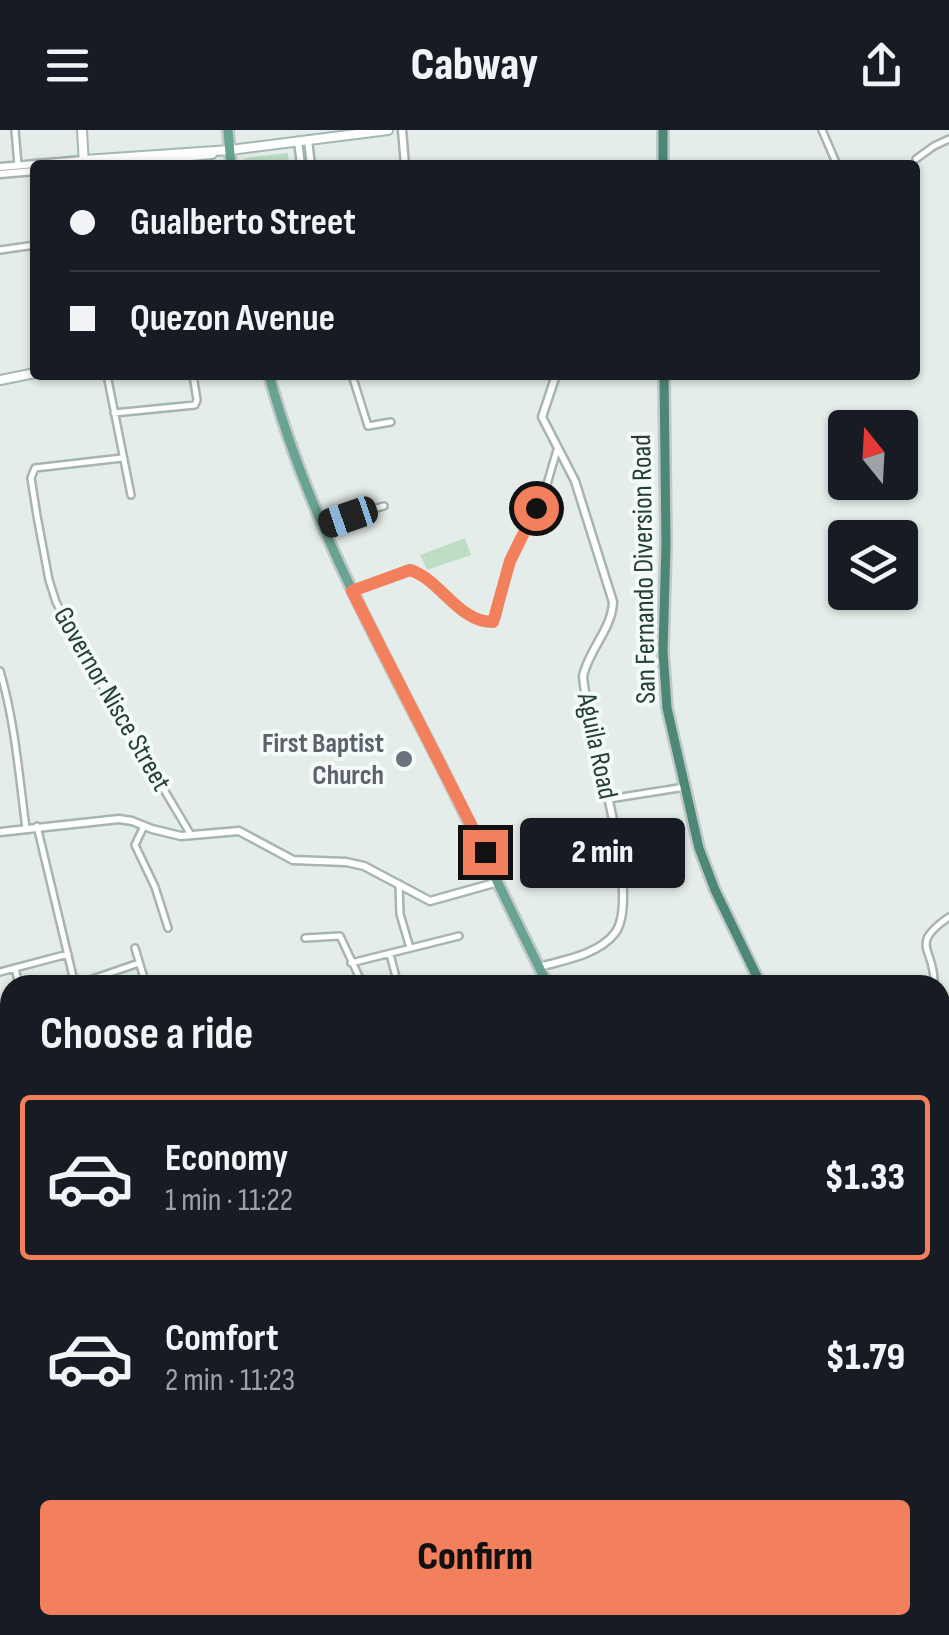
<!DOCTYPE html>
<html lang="en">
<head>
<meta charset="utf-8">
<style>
	body { margin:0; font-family:"Sofia Sans Condensed",sans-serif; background:#20242c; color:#f1f3f6; height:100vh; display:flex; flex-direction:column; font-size:38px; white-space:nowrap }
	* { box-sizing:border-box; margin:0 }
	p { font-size:32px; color:#9ea1a6 }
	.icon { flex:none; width:55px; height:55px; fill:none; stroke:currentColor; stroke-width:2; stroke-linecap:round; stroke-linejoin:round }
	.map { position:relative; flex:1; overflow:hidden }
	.panel { position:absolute; left:0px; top:845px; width:950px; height:660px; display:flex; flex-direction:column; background:#171b24; border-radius:30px 30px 0 0; box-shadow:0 2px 8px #0004 }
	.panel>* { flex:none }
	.hud { position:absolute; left:30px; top:30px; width:890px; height:220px; border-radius:10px; box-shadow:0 2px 8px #0004; display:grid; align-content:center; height:220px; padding:0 40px; background:#171b24 }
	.needle { width:65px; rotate:342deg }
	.fabs { position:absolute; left:828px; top:280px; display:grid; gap:20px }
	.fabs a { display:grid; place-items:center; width:90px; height:90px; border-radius:10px; background:#171b24; box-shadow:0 2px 8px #0004; font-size:50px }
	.end { position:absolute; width:45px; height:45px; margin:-22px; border:12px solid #f2805d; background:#111; box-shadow:0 0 0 5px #111 }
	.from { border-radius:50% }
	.bubble { position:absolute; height:70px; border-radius:10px; background:#171b24; box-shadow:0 2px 8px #0004; font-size:32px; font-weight:800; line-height:70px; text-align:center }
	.car { position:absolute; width:30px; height:60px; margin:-30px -15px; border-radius:12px; box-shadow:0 0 8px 2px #0007; background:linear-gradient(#222 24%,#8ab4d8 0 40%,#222 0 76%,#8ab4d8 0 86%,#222 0) }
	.hud b { display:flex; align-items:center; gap:35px; height:95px; font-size:38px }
	.hud b+b { border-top:2px solid #363941 }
	.hud i { width:25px; height:25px; background:#f1f3f6 }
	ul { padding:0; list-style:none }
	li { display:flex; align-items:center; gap:30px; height:165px; margin:0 20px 15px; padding:0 20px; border:5px solid transparent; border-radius:10px }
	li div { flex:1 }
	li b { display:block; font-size:38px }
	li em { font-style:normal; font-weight:800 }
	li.active { border-color:#f2805d }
	li>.icon { width:90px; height:90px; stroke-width:1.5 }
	h2 { padding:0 40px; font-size:45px; line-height:120px }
	.primary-button { display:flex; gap:20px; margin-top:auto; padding:20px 40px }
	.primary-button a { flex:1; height:115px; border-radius:10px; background:#f2805d; color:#111; font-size:40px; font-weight:800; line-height:115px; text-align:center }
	header { display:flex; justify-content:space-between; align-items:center; height:130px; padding:0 40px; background:#171b24; font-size:45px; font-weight:800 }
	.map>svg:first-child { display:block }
	.green { fill:#bddec5 }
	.water { fill:#8cc8d2 }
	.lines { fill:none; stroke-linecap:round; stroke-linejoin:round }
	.stream { stroke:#8cc8d2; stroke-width:2.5 }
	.minor-casing { stroke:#a6b5b0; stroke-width:10 }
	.tertiary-casing { stroke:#a6b5b0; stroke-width:11 }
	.secondary-casing { stroke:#a2b9b1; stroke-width:12 }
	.primary-casing { stroke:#c1c9c7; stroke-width:14 }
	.trunk-casing { stroke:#c1c9c7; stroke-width:14 }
	.minor { stroke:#fff; stroke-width:5 }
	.tertiary { stroke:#fff; stroke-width:6 }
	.secondary { stroke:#fff; stroke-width:8 }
	.primary { stroke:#68a393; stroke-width:9 }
	.trunk { stroke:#4c8778; stroke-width:9 }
	.route { stroke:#f2805d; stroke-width:12 }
	.worship-dot { fill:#6b7280; stroke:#f4faf7; stroke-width:4 }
	.labels { text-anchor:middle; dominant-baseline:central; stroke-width:8; stroke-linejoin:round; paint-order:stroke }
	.street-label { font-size:28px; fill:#233f37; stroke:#f4faf7 }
	.worship-label { font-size:28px; font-weight:bold; fill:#5b616d; stroke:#f4faf7; text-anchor:end }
</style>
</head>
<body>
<header><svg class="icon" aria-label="menu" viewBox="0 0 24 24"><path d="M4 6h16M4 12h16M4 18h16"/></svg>Cabway<svg class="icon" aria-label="share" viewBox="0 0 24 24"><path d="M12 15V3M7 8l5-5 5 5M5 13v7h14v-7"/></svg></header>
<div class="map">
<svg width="949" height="1505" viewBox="0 0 949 1505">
	<rect width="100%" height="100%" fill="#e4ede9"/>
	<!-- green -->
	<path class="green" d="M288,23l1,12h-44l-1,-7z
		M465,408l6,17 -44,15 -7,-15z"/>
	<!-- water -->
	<path class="water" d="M0,1093l10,9v124l-10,-37z
		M10,1228v74l-4,29 4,10v74l-10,-38v-121z
		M0,1422l10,10v56l-10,1z"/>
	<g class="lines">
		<!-- stream -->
		<path class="stream" d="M114,1495l20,10"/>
		<defs>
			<path id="minor" d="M15,0l3,35
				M822,0l15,35
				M916,29l18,-13 15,-7
				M0,120l35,-5
				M107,245l24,120
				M352,245l16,51 23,-4
				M114,283l81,-8 2,-5 -4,-25
				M122,328l-87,10 -4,10 6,38 12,64 7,22 26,50 109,183
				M323,395l35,-12 26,-7
				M353,461l57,-22c30,10 49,54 83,52l3,-4 13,-56 36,-70 12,-41
				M0,541c15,51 19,105 26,157
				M609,669l76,-12
				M37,696l38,159 64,-22
				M144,696l-9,19 20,42 13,41
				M399,754l1,30 10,34
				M305,808l35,-2 23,49
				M135,818l11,37
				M390,824l8,31
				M351,833l108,-27
				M15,838l4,17
				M0,842l68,-18
				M479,855l10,-5
				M934,855c2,-37 -27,-39 15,-68
				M0,878l10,-3
				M0,914l10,8
				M0,980l10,-1
				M0,1013l4,-1
				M0,1042l10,-3
				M940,1089l9,-1
				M940,1146l9,-3
				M625,1495l2,5 17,-5
				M651,1495l3,10
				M744,1495l12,10"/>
			<path id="tertiary" d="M402,0l3,35
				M308,10l3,25
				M298,11l3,24
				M0,37l84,-7
				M0,44l35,-3
				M0,702l119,-13 13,2 20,8 29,7 58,-5 54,29 53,2 18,4 66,35 68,-19
				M539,837c25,-7 59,-12 76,-34 29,-39 -29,-204 -32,-257 6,-27 29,-47 30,-74l-38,-121 -33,-64 14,-42"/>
			<path id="secondary" d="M82,0l2,35
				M84,30l146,-10 158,-20
				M97,35l115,-11
				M0,250l35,-7"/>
			<path id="primary" d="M228,0l3,35
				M269,245c36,133 102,255 165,377 39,77 75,156 114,233
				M860,1495l5,10"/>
			<path id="trunk" d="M663,0v35
				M664,245l2,169 -3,107 4,57 32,140 16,42 46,95
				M940,1229l9,19"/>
		</defs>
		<!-- minor casing -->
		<use href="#minor" class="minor-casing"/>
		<!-- tertiary casing -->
		<use href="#tertiary" class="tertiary-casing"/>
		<!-- secondary casing -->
		<use href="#secondary" class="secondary-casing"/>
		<!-- primary casing -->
		<use href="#primary" class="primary-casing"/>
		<!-- trunk casing -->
		<use href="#trunk" class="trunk-casing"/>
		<!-- minor -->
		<use href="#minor" class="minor"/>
		<!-- tertiary -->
		<use href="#tertiary" class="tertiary"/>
		<!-- secondary -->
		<use href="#secondary" class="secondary"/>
		<!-- primary -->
		<use href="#primary" class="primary"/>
		<!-- trunk -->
		<use href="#trunk" class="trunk"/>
	</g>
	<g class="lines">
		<!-- route -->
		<path class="route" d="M485,722l-133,-261 58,-21c30,9 49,53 83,52l17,-61 26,-53"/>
	</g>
	<!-- markers -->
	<circle class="worship-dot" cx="404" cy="629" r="10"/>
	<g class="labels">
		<!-- street labels -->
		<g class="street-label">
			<text transform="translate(644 439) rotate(-91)">San Fernando Diversion Road</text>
			<text transform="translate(112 569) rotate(60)">Governor Nisce Street</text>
			<text transform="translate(597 616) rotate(78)">Aguila Road</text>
		</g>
		<!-- worship labels -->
		<g class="worship-label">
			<text x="384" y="613">First Baptist<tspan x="384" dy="32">Church</tspan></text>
		</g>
	</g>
</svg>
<div class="fabs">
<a><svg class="needle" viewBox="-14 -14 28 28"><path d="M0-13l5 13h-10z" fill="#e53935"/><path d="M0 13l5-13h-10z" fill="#9ea1a6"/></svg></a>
<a><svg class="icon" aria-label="layers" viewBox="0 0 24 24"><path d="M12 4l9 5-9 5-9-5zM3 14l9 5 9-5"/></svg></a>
</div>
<i class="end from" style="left:536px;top:378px"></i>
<i class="end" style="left:485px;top:722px"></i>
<div class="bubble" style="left:520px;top:688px;width:165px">2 min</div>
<i class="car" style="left:348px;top:387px;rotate:251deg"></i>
<div class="hud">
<b><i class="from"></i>Gualberto Street</b>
<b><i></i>Quezon Avenue</b>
</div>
<section class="panel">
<h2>Choose a ride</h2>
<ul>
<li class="active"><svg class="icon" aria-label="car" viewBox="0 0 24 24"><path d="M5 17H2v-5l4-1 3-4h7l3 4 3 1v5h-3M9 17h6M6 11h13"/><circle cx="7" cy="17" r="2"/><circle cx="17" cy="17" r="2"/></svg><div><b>Economy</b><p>1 min · 11:22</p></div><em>$1.33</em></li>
<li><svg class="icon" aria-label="car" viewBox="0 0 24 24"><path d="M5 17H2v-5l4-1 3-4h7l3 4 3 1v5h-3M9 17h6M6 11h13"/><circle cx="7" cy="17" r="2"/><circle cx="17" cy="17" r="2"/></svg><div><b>Comfort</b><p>2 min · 11:23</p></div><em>$1.79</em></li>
</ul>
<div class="primary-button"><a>Confirm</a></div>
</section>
</div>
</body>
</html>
